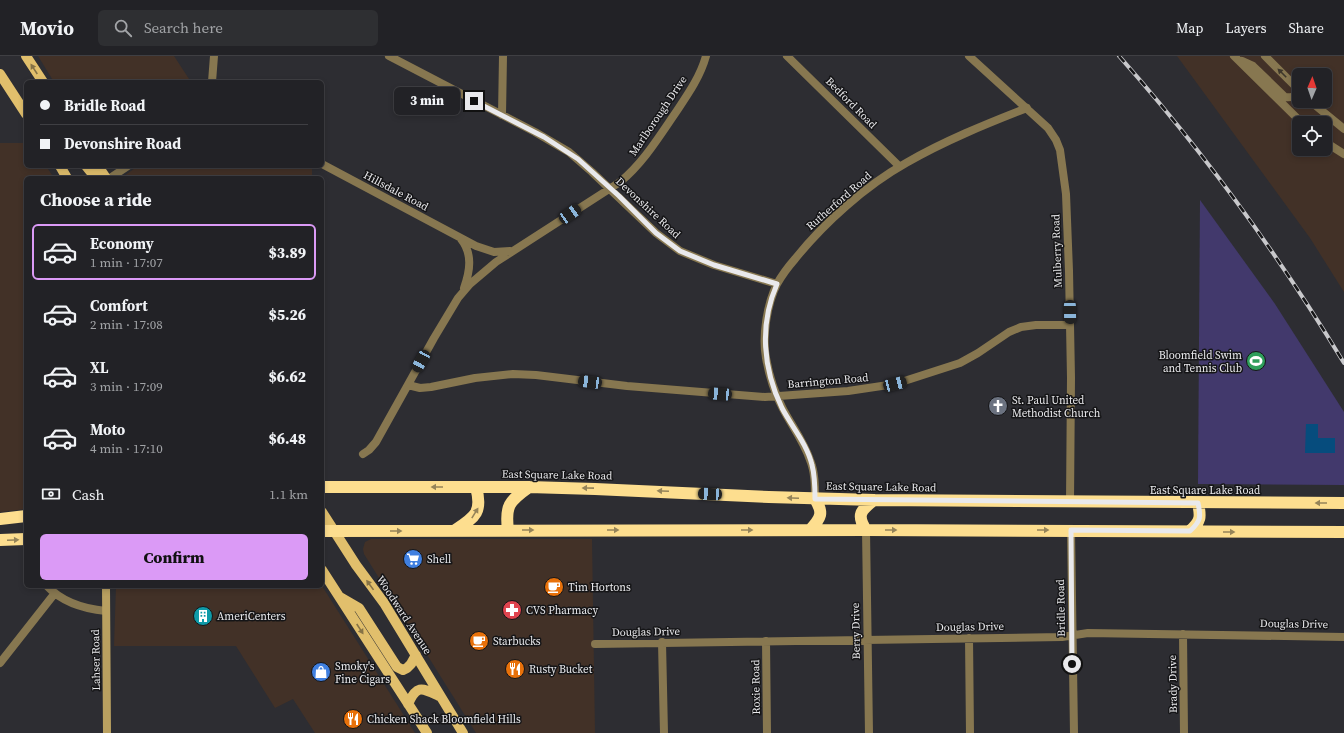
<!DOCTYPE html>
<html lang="en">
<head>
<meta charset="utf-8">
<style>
	body { margin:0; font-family:"Source Serif 4",serif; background:#2e2f32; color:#f1f3f6; height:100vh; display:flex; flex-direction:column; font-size:15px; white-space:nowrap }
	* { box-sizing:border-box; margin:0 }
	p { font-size:13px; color:#a2a4a7 }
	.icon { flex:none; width:22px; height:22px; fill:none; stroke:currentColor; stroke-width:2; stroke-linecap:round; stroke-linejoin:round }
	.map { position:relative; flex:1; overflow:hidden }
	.details { position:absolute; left:24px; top:120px; width:300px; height:412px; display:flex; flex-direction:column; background:#222226; border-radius:6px; box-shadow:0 2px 6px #0003,0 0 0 1px #3f3f43 }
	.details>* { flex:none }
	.top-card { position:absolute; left:24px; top:24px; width:300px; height:88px; border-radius:6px; box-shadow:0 2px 6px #0003,0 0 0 1px #3f3f43; display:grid; align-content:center; height:88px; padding:0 16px; background:#222226 }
	.needle { width:26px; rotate:2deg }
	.tools { position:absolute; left:1292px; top:12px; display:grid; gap:8px }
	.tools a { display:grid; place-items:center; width:40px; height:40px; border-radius:6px; background:#222226; box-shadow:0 2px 6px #0003,0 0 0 1px #3f3f43; font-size:20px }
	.end { position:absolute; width:18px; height:18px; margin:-9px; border:5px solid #e9e9ec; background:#111; box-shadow:0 0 0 2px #111 }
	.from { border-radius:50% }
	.bubble { position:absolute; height:28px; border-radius:6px; background:#222226; box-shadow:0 2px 6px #0003,0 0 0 1px #3f3f43; font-size:13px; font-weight:800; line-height:28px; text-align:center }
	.car { position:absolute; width:12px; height:24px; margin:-12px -6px; border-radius:5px; box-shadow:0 0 3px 1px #0007; background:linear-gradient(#222 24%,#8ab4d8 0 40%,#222 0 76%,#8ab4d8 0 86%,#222 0) }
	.top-card b { display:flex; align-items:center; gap:14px; height:38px; font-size:15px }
	.top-card b+b { border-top:1px solid #3f3f43 }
	.top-card i { width:10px; height:10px; background:#f1f3f6 }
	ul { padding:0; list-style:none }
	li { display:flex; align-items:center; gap:12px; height:56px; margin:0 8px 6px; padding:0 8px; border:2px solid transparent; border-radius:6px }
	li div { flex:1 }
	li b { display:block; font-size:15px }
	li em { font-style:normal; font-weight:800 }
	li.current { border-color:#db9af6 }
	li>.icon { width:36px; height:36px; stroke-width:1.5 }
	h2 { padding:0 16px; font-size:18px; line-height:48px }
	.pay { display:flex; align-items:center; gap:10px; height:44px; padding:0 16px; font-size:15px }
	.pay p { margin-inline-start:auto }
	.action { display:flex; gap:8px; margin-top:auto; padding:8px 16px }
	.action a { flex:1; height:46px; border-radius:6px; background:#db9af6; color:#111; font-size:16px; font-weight:800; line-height:46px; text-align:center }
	header { display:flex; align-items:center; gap:24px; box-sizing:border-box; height:56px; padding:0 20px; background:#222226; border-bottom:1px solid #3f3f43 }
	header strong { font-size:19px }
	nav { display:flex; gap:22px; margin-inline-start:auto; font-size:14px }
	.search { width:280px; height:36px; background:#2e2f32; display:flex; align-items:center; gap:10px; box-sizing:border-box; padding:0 14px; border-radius:6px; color:#a2a4a7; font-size:15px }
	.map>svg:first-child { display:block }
	.commercial { fill:#423127; fill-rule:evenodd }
	.green { fill:#42396c }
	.water { fill:#064c7d }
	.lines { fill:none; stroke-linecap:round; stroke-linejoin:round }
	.street { stroke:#877750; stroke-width:8 }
	.secondary { stroke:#b9a060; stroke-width:8 }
	.primary { stroke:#e1bf6c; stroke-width:10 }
	.highway { stroke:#fdde8f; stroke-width:12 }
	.rail-casing { stroke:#c8c8cb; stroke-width:4 }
	.rail { stroke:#151517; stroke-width:2.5; stroke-dasharray:8; stroke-linecap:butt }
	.oneway { fill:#857246 }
	.oneway2 { fill:#3d372b }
	.oneway3 { fill:#958459 }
	.route { stroke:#e9e9ec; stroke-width:5 }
	.labels { text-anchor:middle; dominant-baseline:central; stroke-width:3; stroke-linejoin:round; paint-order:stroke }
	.street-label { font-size:11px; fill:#e9e9ec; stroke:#151517 }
	.poi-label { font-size:11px; fill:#e9e9ec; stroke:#151517; text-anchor:start }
</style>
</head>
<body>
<header>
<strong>Movio</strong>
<div class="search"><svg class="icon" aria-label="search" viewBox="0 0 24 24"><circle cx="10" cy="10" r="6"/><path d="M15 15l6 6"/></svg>Search here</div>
<nav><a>Map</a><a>Layers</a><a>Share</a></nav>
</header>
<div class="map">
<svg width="1344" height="677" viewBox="0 0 1344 677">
	<rect width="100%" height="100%" fill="#2d2d32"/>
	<!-- commercial -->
	<path class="commercial" d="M38,0h136l17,26h-137z
		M1177,0h167v236l-34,-54zM1299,19h26v26h-26zM1299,67h26v26h-26z
		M0,87h26v23h20l8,12h-28v331l-26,3z
		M138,110h174v12h-189l1,-2z
		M371,483h221l3,194h-119l-112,-179 -1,-5 2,-7z
		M116,530h206l93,147h-100l-22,-34 -18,9 -39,-62h-122z"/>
	<!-- green -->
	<path class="green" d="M1200,144l75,104 69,108v73l-146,-1z"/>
	<!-- water -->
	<path class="water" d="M1306,368h12v14h17v15h-30z"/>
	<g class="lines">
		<!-- street -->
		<path class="street" d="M389,0l146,76 34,20 23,20 64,61 24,18 34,14 63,19
			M787,0l112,110
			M969,0l79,72 8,12 4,10 6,44 3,77 2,107 -1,124
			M1234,0l68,67
			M1265,0l34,34
			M1242,5l11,5 32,31c7,1 10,-1 14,-5
			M212,26l2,-26
			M1310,45l34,28
			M502,59l1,-59
			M1325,86l19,12
			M322,108l154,82 18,6 16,-1
			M110,122l18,-12
			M461,183c12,15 9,32 3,49
			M408,329l12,3 11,-1 44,-9 38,-4 23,1 91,11 138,11 83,-6 47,-7 65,-21 18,-10 31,-21 12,-5 15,-2h34
			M363,398l6,-4 7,-8 58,-104 24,-40 12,-14 26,-22 124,-80c22,-18 37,-42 54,-67 12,-18 26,-37 32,-59
			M815,443c0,-13 0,-27 -5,-39 -6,-18 -18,-34 -27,-51 -8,-15 -14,-34 -17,-51 -4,-22 1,-54 11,-74 5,-9 11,-17 18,-25 29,-36 70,-73 111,-96 38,-22 80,-39 121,-55
			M866,474l3,203
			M1071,474l3,203
			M47,530c15,16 38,23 59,25
			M1183,578l1,99
			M969,582l1,95
			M766,585l1,92
			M662,586l2,91
			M595,588l467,-7 26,-4 256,4
			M0,607l55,-70"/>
		<!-- secondary -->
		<path class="secondary" d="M106,530l1,147"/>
		<!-- primary -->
		<path class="primary" d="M26,0l17,26
			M0,18l26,40
			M60,110l7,12
			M86,110l4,5 13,7
			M98,110l8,12
			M322,456l34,53 28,38 79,130
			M322,514l105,163
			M340,541l19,11 38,59 6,3 4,-2 4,-4 5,-9
			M408,648c9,-20 14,-16 31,-8"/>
		<!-- highway -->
		<path class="highway" d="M322,431h207l66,2 174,8 105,3 470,3
			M0,463l26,-3
			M508,474c-3,-24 1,-29 21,-43
			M810,474c11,-12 14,-17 5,-31
			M866,474c-10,-15 -5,-20 8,-30
			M322,475l544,-1 478,2
			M454,475c21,-14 29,-18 22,-44
			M1190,475c11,-10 11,-14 8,-28
			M0,484l26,-1"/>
		<defs>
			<path id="rail" d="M1119,0c84,95 159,198 225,307"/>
		</defs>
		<!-- rail casing -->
		<use href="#rail" class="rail-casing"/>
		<!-- rail -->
		<use href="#rail" class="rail"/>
	</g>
	<!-- one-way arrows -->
	<defs><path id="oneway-solid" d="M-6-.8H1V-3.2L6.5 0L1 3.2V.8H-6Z"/></defs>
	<g class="oneway">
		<use href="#oneway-solid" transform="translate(34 13) rotate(-123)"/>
		<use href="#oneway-solid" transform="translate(370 529) rotate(-126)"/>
		<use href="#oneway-solid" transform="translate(360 573) rotate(57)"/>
	</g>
	<use class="oneway2" href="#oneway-solid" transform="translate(1282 17) rotate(-135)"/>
	<g class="oneway3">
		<use href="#oneway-solid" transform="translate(437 431) rotate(180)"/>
		<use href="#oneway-solid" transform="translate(588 432) rotate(-179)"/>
		<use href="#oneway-solid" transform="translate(663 435) rotate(-177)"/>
		<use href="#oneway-solid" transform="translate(793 442) rotate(-178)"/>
		<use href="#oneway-solid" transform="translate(1321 447) rotate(-180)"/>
		<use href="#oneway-solid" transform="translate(475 457) rotate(-58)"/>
		<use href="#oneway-solid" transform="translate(528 474)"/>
		<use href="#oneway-solid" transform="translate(613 474)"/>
		<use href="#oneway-solid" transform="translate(747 474)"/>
		<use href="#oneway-solid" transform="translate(891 474)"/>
		<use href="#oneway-solid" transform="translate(1043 474)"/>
		<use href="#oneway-solid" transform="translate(396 475)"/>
		<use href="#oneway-solid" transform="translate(1229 476)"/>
		<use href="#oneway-solid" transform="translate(13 484) rotate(-2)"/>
	</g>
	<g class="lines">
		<!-- route -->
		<path class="route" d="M474,45l70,36 34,22 41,37 37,37 24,18 34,14 63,19c-18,41 -14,85 5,124 10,19 25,36 30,57 3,11 3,22 3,34l383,4c3,14 3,18 -8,28l-119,-1 1,134"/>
	</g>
	<!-- icons -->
	<defs>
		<symbol id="stadium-disc" viewBox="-11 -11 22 22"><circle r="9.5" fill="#2e9e5b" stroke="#151517"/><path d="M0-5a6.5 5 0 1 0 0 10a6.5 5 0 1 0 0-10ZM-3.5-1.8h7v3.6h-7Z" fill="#fff"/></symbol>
		<symbol id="church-disc" viewBox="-11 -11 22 22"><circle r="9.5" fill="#6b7280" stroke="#151517"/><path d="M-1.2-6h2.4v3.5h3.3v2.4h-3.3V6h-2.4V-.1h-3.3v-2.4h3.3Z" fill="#fff"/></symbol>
		<symbol id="supermarket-disc" viewBox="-11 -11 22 22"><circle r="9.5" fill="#3f7fe0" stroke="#151517"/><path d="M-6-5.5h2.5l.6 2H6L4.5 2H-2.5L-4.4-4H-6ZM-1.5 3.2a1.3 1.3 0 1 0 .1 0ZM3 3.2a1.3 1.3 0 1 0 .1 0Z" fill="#fff"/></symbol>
		<symbol id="cafe-disc" viewBox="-11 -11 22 22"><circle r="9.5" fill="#e8710a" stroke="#151517"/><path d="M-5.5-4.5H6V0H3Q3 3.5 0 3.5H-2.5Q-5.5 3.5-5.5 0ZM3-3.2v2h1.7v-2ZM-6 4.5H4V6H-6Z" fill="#fff"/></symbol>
		<symbol id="pharmacy-disc" viewBox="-11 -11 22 22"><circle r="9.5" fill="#e0444e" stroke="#151517"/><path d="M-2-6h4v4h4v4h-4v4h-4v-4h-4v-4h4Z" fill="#fff"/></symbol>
		<symbol id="building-disc" viewBox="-11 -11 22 22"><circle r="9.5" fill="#0f9aa8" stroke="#151517"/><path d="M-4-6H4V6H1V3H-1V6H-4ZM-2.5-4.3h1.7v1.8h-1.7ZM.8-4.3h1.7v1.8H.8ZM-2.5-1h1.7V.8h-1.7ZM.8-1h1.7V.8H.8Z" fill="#fff"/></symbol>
		<symbol id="restaurant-disc" viewBox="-11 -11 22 22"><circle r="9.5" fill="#e8710a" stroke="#151517"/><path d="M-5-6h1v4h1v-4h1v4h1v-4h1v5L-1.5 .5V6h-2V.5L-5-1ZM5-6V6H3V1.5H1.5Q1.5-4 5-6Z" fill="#fff"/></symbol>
		<symbol id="shop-disc" viewBox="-11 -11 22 22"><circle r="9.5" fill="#3f7fe0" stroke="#151517"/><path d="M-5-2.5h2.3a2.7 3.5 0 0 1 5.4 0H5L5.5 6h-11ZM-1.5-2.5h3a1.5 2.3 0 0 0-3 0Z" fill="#fff"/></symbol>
	</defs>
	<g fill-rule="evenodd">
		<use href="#stadium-disc" x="1245" y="294" width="22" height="22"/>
		<use href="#church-disc" x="987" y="339" width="22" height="22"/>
		<use href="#supermarket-disc" x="402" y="492" width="22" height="22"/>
		<use href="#cafe-disc" x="543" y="520" width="22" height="22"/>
		<use href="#pharmacy-disc" x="501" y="543" width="22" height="22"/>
		<use href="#building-disc" x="192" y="549" width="22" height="22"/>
		<use href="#cafe-disc" x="468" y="574" width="22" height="22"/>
		<use href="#restaurant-disc" x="504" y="602" width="22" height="22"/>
		<use href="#shop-disc" x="310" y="605" width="22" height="22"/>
		<use href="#restaurant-disc" x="342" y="652" width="22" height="22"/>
	</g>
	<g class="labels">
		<!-- street labels -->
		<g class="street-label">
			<text transform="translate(851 47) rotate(45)">Bedford Road</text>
			<text transform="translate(658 60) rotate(-56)">Marlborough Drive</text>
			<text transform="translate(396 135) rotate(28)">Hillsdale Road</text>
			<text transform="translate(839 145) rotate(-41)">Rutherford Road</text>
			<text transform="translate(648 152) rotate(43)">Devonshire Road</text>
			<text transform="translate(1057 195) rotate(-92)">Mulberry Road</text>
			<text transform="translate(828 325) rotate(-5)">Barrington Road</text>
			<text transform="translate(557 419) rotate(1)">East Square Lake Road</text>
			<text transform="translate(881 431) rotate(1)">East Square Lake Road</text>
			<text x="1205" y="434">East Square Lake Road</text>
			<text transform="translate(1061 552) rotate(-91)">Bridle Road</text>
			<text transform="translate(404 559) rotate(57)">Woodward Avenue</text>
			<text transform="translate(1294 568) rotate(1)">Douglas Drive</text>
			<text transform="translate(970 571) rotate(-1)">Douglas Drive</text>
			<text transform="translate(856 575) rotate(-91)">Berry Drive</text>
			<text transform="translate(646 576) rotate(-1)">Douglas Drive</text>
			<text transform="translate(96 604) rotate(-91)">Lahser Road</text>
			<text transform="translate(1173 628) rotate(-91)">Brady Drive</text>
			<text transform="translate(756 631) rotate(-91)">Roxie Road</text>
		</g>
		<!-- poi labels -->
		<g class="poi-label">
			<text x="1242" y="299" text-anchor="end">Bloomfield Swim<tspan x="1242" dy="13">and Tennis Club</tspan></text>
			<text x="1012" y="344">St. Paul United<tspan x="1012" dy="13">Methodist Church</tspan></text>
			<text x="427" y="503">Shell</text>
			<text x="568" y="531">Tim Hortons</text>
			<text x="526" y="554">CVS Pharmacy</text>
			<text x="217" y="560">AmeriCenters</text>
			<text x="493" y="585">Starbucks</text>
			<text x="335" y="610">Smoky's<tspan x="335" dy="13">Fine Cigars</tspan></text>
			<text x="529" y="613">Rusty Bucket</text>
			<text x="367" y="663">Chicken Shack Bloomfield Hills</text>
		</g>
	</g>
</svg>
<div class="tools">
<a><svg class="needle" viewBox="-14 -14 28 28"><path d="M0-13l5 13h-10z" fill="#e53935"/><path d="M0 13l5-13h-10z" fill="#a2a4a7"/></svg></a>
<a><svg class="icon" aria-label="locate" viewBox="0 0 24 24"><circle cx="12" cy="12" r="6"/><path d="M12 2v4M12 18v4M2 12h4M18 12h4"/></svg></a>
</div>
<i class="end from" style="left:1072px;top:608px"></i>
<i class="end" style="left:474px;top:45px"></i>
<div class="bubble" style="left:394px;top:31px;width:66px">3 min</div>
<i class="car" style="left:570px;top:158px;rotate:56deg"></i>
<i class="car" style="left:1070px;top:256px;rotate:179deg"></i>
<i class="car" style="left:421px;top:305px;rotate:209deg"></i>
<i class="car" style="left:590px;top:326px;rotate:277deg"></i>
<i class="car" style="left:895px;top:328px;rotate:76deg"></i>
<i class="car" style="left:720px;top:338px;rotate:274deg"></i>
<i class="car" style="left:710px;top:438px;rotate:273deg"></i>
<div class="top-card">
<b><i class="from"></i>Bridle Road</b>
<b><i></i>Devonshire Road</b>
</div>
<section class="details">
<h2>Choose a ride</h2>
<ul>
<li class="current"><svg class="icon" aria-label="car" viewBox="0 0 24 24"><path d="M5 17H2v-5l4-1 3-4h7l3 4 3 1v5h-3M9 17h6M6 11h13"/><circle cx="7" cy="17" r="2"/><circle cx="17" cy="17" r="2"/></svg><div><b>Economy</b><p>1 min · 17:07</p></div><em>$3.89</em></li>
<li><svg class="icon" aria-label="car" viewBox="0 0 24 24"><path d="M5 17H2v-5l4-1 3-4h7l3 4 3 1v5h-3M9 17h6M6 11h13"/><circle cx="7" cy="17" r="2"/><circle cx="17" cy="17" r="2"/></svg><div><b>Comfort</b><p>2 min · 17:08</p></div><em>$5.26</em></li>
<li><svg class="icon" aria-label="car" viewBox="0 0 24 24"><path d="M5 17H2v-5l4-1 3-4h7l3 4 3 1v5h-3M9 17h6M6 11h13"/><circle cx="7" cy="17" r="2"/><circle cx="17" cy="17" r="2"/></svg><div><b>XL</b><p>3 min · 17:09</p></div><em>$6.62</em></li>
<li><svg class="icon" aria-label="car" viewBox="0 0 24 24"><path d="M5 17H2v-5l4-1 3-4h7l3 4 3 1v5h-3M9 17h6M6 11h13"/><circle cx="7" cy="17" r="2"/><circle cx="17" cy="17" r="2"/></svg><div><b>Moto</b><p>4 min · 17:10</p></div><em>$6.48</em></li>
</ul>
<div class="pay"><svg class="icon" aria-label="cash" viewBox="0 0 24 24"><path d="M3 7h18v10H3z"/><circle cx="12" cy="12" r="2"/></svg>Cash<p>1.1 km</p></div>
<div class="action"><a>Confirm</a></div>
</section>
</div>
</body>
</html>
